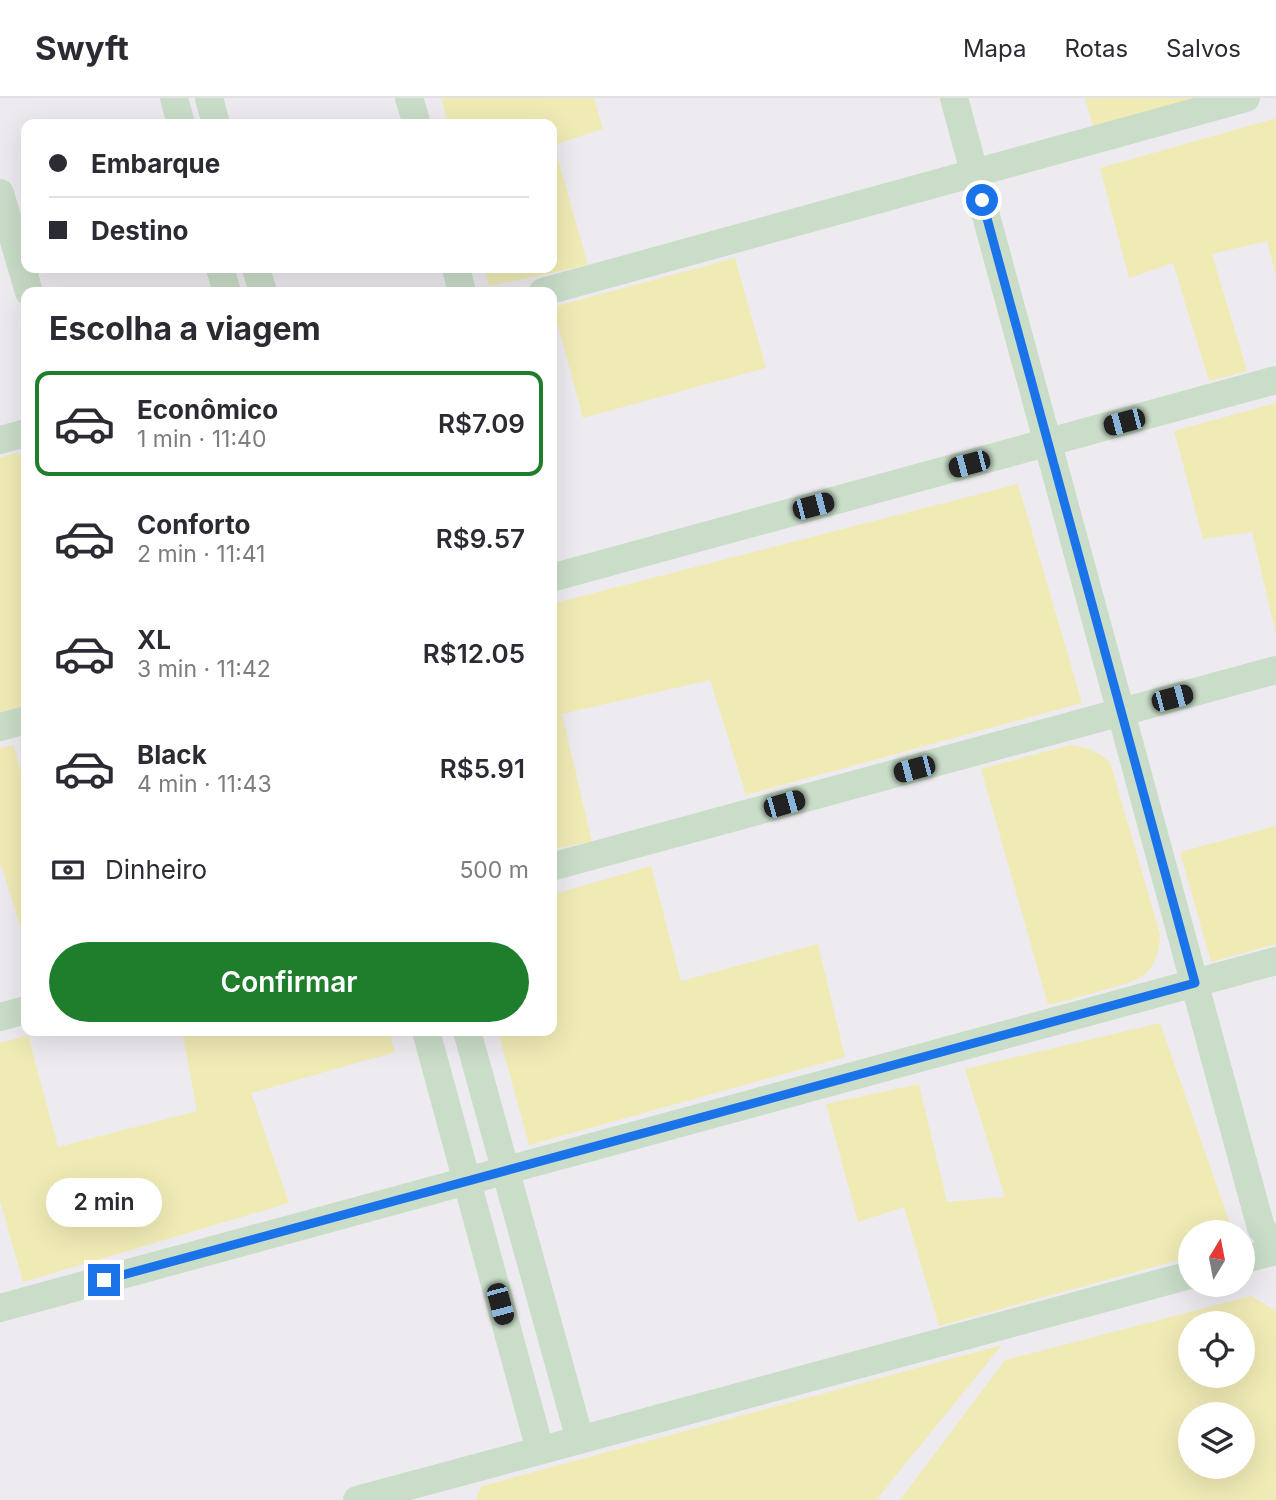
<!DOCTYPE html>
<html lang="pt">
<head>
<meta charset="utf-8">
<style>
	body { margin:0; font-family:Inter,sans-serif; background:#f2f2f3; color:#2b2b33; height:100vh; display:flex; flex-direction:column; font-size:26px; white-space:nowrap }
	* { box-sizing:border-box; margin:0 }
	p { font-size:23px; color:#7c7c81 }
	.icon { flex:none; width:38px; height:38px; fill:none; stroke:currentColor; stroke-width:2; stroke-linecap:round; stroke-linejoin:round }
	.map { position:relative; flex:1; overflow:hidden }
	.drawer { position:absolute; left:21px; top:189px; width:536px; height:749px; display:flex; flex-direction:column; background:#fff; border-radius:14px; box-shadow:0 7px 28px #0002 }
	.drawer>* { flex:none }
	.top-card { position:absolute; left:21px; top:21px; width:536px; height:154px; border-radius:14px; box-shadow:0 7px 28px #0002; display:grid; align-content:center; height:154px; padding:0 28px; background:#fff }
	.needle { width:46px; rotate:10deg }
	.tools { position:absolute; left:1178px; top:1122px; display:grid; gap:14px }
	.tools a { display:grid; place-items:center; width:77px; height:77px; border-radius:50%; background:#fff; box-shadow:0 7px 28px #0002; font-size:35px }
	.end { position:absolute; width:32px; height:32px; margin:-16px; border:9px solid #1a73e8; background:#fff; box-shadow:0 0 0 4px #fff }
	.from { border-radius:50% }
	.bubble { position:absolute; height:49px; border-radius:24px; background:#fff; box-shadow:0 7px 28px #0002; font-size:23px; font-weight:600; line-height:49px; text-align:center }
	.car { position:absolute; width:21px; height:42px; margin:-21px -10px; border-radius:9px; box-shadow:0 0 5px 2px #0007; background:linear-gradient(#222 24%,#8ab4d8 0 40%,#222 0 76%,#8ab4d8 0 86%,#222 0) }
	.top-card b { display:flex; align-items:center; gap:24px; height:66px; font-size:26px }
	.top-card b+b { border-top:2px solid #e1e1e2 }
	.top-card i { width:18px; height:18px; background:#2b2b33 }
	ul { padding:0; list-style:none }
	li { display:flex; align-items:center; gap:21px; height:105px; margin:0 14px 10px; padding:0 14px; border:4px solid transparent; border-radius:14px }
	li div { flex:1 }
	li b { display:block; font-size:26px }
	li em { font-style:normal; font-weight:600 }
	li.active { border-color:#1f7e2c }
	li>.icon { width:63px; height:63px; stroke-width:1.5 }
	h2 { padding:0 28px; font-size:32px; line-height:84px }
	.pay { display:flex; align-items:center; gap:18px; height:77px; padding:0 28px; font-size:26px }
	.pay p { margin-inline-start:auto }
	.cta { display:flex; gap:14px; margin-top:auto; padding:14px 28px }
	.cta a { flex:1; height:80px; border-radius:42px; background:#1f7e2c; color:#fff; font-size:28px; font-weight:600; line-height:80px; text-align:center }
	header { display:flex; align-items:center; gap:42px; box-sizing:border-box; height:98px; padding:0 35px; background:#fff; border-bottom:2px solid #e1e1e2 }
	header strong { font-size:33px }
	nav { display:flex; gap:38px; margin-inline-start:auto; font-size:24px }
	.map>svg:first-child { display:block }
	.green { fill:#f0ebb5; fill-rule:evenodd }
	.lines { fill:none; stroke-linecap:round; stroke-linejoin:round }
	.street { stroke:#c9ddc8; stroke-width:28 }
	.route { stroke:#1a73e8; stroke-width:9 }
</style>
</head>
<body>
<header>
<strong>Swyft</strong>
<nav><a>Mapa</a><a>Rotas</a><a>Salvos</a></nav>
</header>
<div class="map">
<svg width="1276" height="1402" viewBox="0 0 1276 1402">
	<rect width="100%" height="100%" fill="#edebef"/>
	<!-- green -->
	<path class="green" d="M441,0h153l9,31 -49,16 34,120 -99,21 -5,-18h67v-144h-103z
		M1085,0h116l-108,29z
		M1276,20v157l-9,-34 -55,13 35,117 -38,10 -36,-118 -44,15 -29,-110z
		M735,160l31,110 -183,50 -30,-111z
		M1276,305v231l-24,-102 -49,7 -29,-108z
		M16,355l10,4v249l-26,6v-254z
		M1018,386l64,219 -336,92 -36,-115 -148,34 30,128 -41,7v-245z
		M13,647l13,44v157l-24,-79h-2v-119z
		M1070,647c17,2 27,6 40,17l50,172c-1,44 -24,47 -60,57 -17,5 -35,10 -52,14l-67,-236z
		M1276,728v118l-65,18 -31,-110z
		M651,768l30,115 137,-37 27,113 -316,88 -31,-114h53v-136z
		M1160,925l73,209h-43v25l-251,69 -35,-119 -46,15 -32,-118 93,-20 28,118 58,-5 -40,-128z
		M182,933h207l6,21 -144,41 38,110 -266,79 -23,-81v-158l28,-8 30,112 139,-36z
		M1251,1198l25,15v189h-376l105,-140zM1190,1225h52v53h-52zM1190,1316h52v52h-52z
		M1002,1247l-126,155h-401l7,-14z"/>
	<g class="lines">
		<!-- street -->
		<path class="street" d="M174,0l7,26
			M209,0l7,26
			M409,0l8,26
			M954,0l307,1130 15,19
			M0,95l29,99
			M220,170l7,24
			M256,170l7,24
			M456,170l6,24
			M543,194l703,-194
			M0,342l26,-7
			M551,480l725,-198
			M0,629l26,-7
			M551,769l725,-197
			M0,919l26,-7
			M426,933l114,419
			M467,933l113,409
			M1242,1162l34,-9
			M0,1210l1276,-347
			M357,1402l833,-225"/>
	</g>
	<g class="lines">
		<!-- route -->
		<path class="route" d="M104,1182l1091,-297 -213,-783"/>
	</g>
</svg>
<div class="tools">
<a><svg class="needle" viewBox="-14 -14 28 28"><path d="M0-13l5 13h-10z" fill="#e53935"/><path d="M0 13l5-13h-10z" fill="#7c7c81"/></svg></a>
<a><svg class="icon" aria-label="locate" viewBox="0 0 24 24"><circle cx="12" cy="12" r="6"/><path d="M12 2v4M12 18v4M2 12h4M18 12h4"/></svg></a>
<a><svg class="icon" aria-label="layers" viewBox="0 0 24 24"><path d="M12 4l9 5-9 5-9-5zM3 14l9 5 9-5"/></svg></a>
</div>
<i class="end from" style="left:982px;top:102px"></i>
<i class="end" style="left:104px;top:1182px"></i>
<div class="bubble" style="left:46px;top:1080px;width:116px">2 min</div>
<i class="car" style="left:1124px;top:324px;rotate:255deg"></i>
<i class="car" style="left:969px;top:366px;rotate:255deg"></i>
<i class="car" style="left:813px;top:408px;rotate:75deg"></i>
<i class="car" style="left:1172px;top:600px;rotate:75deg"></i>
<i class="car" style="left:914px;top:671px;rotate:255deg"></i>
<i class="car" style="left:784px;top:706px;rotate:74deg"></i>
<i class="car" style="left:500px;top:1206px;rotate:165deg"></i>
<div class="top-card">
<b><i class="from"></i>Embarque</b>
<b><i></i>Destino</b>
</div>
<section class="drawer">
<h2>Escolha a viagem</h2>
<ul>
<li class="active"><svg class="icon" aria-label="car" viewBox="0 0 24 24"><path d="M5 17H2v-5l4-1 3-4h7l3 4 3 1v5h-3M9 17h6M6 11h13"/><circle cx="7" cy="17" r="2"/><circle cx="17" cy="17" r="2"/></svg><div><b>Econômico</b><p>1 min · 11:40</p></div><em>R$7.09</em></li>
<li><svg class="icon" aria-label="car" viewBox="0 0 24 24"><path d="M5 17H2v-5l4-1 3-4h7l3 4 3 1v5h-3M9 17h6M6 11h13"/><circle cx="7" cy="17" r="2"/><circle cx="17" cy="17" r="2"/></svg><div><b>Conforto</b><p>2 min · 11:41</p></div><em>R$9.57</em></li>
<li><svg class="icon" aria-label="car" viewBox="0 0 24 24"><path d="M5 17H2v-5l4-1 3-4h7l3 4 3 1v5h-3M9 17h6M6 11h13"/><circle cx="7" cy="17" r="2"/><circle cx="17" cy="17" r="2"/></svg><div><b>XL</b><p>3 min · 11:42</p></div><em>R$12.05</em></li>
<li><svg class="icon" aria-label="car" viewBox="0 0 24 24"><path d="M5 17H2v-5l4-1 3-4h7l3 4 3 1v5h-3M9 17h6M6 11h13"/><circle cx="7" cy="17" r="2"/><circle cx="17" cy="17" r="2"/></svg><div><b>Black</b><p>4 min · 11:43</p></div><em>R$5.91</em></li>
</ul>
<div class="pay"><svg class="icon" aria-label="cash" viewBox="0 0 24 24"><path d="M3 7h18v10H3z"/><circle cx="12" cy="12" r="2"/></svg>Dinheiro<p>500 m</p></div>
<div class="cta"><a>Confirmar</a></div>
</section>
</div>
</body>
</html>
